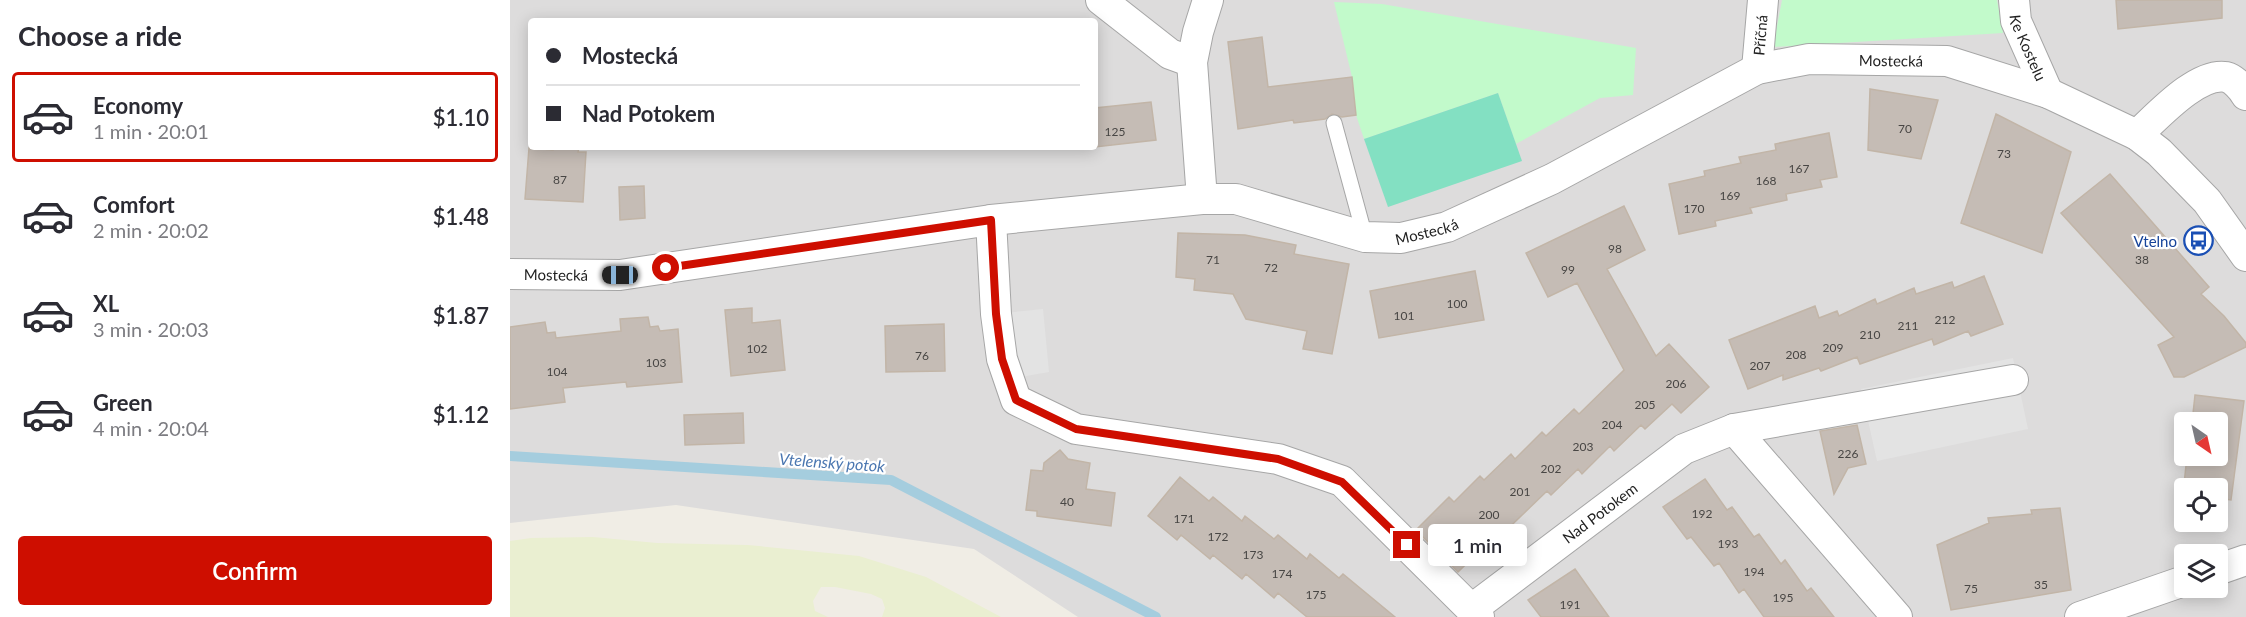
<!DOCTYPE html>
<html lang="en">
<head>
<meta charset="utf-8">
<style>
	body { margin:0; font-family:Lato,sans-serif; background:#f2f2f3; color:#2b2b33; height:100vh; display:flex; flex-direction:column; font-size:22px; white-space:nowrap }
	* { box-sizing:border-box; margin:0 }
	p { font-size:20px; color:#7c7c81 }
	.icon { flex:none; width:33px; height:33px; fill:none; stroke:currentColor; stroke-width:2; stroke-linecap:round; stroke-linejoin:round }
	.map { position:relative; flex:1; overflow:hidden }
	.details { display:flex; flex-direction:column; background:#fff; width:510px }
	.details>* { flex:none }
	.hud { position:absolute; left:18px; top:18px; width:570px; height:132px; border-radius:6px; box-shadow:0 3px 15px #0003; display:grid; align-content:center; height:132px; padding:0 18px; background:#fff }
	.needle { width:39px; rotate:146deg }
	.fabs { position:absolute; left:1664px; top:412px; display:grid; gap:12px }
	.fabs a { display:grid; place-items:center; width:54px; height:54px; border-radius:6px; background:#fff; box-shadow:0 3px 15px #0003; font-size:30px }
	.end { position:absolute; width:27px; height:27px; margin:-14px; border:8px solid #ce0e00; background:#fff; box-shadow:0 0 0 3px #fff }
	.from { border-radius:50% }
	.bubble { position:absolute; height:42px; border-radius:6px; background:#fff; box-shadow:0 3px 15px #0003; font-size:20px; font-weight:600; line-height:42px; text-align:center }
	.car { position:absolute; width:18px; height:36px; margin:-18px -9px; border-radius:8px; box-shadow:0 0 4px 2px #0007; background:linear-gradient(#222 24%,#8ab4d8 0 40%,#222 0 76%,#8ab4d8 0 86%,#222 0) }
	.hud b { display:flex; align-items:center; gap:21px; height:57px; font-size:22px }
	.hud b+b { border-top:2px solid #e1e1e2 }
	.hud i { width:15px; height:15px; background:#2b2b33 }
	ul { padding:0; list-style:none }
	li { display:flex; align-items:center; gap:18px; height:90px; margin:0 12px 9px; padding:0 6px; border:3px solid transparent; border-radius:6px }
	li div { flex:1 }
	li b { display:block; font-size:22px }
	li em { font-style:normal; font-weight:600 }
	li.active { border-color:#ce0e00 }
	li>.icon { width:54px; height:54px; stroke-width:1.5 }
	h2 { padding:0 18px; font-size:27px; line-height:72px }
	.action { display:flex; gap:12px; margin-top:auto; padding:12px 18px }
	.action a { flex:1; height:69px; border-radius:6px; background:#ce0e00; color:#fff; font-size:24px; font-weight:600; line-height:69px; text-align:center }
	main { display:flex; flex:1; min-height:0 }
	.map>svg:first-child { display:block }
	.residential { fill:#dddcdc; fill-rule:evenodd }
	.farmland { fill:#eaefd1 }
	.park { fill:#c2facb }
	.pitch { fill:#83e0c2 }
	.parking { fill:#e3e3e3 }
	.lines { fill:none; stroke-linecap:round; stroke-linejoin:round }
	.stream { stroke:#a5cdde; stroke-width:10 }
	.building { fill:#c5bcb5; stroke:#c2b5a7; stroke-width:1.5 }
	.service-casing { stroke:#a6a6a6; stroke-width:17 }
	.minor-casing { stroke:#a6a6a6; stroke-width:32 }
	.service { stroke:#fff; stroke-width:15 }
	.minor { stroke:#fff; stroke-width:30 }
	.route { stroke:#ce0e00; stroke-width:8 }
	.labels { text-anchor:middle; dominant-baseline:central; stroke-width:4.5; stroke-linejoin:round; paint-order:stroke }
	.number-label { font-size:12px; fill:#484644 }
	.street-label { font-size:15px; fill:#1f1f1f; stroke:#fff }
	.transit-label { font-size:15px; fill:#164399; stroke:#fff; text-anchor:end }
	.water-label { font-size:16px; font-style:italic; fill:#4a76b0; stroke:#fff }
</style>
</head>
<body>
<main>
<section class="details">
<h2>Choose a ride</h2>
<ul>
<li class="active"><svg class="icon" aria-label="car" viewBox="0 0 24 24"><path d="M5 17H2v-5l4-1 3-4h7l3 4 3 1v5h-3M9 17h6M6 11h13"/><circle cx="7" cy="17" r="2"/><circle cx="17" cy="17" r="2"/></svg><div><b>Economy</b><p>1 min · 20:01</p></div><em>$1.10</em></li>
<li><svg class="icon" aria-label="car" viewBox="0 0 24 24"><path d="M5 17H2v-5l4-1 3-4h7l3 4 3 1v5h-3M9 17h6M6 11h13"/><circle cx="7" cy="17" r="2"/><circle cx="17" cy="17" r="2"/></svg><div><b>Comfort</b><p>2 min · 20:02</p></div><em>$1.48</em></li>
<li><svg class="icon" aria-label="car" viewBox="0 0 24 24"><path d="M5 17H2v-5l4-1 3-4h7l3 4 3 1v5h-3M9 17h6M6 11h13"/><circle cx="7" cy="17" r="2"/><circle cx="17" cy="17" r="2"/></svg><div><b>XL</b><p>3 min · 20:03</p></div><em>$1.87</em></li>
<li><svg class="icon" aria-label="car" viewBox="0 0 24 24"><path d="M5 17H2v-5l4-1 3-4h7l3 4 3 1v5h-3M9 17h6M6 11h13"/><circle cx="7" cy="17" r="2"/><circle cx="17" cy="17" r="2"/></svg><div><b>Green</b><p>4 min · 20:04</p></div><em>$1.12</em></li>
</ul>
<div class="action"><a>Confirm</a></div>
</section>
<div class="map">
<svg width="1736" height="617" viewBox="0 0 1736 617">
	<rect width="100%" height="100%" fill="#f0ede5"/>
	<!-- residential -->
	<path class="residential" d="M0,0h1736v617h-1168l-104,-68 -298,-44 -166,18zM21,21h564v126h-564zM1674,423h33v33h-33zM1674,489h33v33h-33zM1674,555h33v33h-33z"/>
	<!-- farmland -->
	<path class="farmland" d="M83,537l64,6 91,2 111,11 67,21 75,40h-119l3,-9 -3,-9 -11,-5 -36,-7h-14l-8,14 2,10 13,6h-318v-76l21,-3z"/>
	<!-- park -->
	<path class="park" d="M1272,0h215l6,33 -230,14z
		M824,2l48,2 254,44 -3,47 -33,3 -84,46 -18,-51 -134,46 -8,-24 -4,-38z"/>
	<!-- pitch -->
	<path class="pitch" d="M988,93l24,68 -134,46 -24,-68z"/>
	<!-- parking -->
	<path class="parking" d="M533,309l6,63 -40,7 -13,-65z
		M1503,358l15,71 -151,32 -16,-72z"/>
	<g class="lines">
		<!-- stream -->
		<path class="stream" d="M0,456l381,24 265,137"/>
	</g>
	<!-- building -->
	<path class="building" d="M1606,0h106v18l-104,11z
		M752,37l6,50 84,-10 4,38 -14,2 -10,-3 -7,5 -31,4 -1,-3 -55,9 -10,-87z
		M1360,89l68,11 -17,59 -53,-9z
		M641,102l5,38 -61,7v-39z
		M1486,114l75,38 -29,101 -81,-30z
		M1319,133l8,44 -17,3 2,7 -36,7 1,6 -37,8 2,5 -37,8 1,5 -37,8 -10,-50 36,-8 -1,-5 37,-8 -2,-6 37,-7 -1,-6z
		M43,147h26l-1,5h8l-3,50 -58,-3 4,-51 24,2z
		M1600,174l99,113 -8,7 23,22 22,27v4l-62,30h-10l-16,-32 16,-8 -113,-124z
		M134,186l1,32 -25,2 -1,-33z
		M1114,206l21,44 -38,19 49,87 13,-12 40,43 -28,26 -9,-9 -27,25 -4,-4 -27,26 -4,-5 -28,28 -4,-5 -27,26 -4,-4 -54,52 -2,-3 -33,32 -42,-42 33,-33 5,5 26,-26 4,4 27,-26 4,5 27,-27 4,4 28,-27 5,5 45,-44 -47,-87 -29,14 -22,-44z
		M668,233l67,2 51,10 -2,9 55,10 -17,90 -29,-5 4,-18 -61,-12 -13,-25 -39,-4 1,-11 -19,-2z
		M965,271l9,49 -105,18 -9,-47z
		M1474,276l19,48 -32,12 -3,-5 -34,14 -2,-6 -72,25 -3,-7 -36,14 -2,-3 -36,12v-5l-35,14 -19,-49 86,-34 4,12 18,-7 2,5 36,-17 2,5 37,-16 2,6 36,-12 2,6z
		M242,308v15l28,-3 5,50 -54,6 -6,-66z
		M138,317l2,10 8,-1 2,5 18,-2 4,53 -55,5 -1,-5 -63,6 2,14 -55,7v-82l35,-5 2,11 8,-1 1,6 65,-7 -1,-12z
		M434,324l1,47 -59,1 -1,-46z
		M1685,395l49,6 -13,99 -14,-2v-9h-33l-1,5 4,-38h30v-33h-25z
		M233,413l1,30 -59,2 -1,-30z
		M1347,425l9,39 -18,4 -14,26 -14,-63z
		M550,450l8,9 22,4 -4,26 29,4 -4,33 -74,-10v-5l-11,-1 5,-40 12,1 1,-8z
		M670,477l29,24 4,-4 29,24 3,-5 29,23 4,-4 29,24 3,-5 29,24 4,-4 52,43h-88l-29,-24 -4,5 -28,-24 -4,5 -29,-24 -3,4 -29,-24 -4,5 -29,-24z
		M1195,479l22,31 5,-3 22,30 5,-3 22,30 4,-4 22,31 4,-3 23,29h-70l-20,-28 -5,4 -20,-30 -5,3 -23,-29 -4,2 -24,-32z
		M1550,508l11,82 -120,20 -14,-65 52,-22 -1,-5 44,-4 -1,-4z
		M1065,569l34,48h-68l-13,-17z"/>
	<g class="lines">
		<defs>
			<path id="service" d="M824,123l31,114"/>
			<g id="minor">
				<path d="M591,0l69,54 22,8"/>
				<path id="s1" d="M1504,0l2,21 32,72"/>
				<path id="s2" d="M1247,69l6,-69"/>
				<path d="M1627,135c20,-18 60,-63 89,-58 8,2 16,11 20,18"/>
				<path d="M692,199l-10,-137 6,-30 10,-32"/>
				<path d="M481,220l5,94 6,45 14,41 60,29 202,30 64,22 137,136"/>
				<path id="s3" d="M0,274l110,1 371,-55 211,-21h34l129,38 36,1 46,-11 105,-48 205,-110 52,-10 138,2 101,32 89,42 22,17 48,49 39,55"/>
				<path d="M1224,429l163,188"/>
				<path d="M1707,570l29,-10"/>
				<path id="s4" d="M962,609l212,-160 50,-20 279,-49"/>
				<path d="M1570,617l104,-36"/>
			</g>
		</defs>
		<!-- service casing -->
		<use href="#service" class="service-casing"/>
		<!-- minor casing -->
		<use href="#minor" class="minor-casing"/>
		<!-- service -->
		<use href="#service" class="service"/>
		<!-- minor -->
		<use href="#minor" class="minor"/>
	</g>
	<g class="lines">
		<!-- route -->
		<path class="route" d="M156,268l325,-48 5,94 6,45 14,41 60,29 202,30 64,23 65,63"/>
	</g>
	<!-- icons -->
	<defs>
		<symbol id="bus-ring" viewBox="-11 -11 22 22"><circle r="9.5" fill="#fff" stroke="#1a4fb4" stroke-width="1.5"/><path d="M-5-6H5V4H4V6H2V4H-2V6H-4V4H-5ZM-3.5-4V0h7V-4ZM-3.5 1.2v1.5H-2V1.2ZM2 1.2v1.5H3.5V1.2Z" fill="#1a4fb4"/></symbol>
	</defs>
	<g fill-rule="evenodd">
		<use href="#bus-ring" x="1672" y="224" width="33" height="33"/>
	</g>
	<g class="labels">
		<!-- number labels -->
		<g class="number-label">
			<text x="1395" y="128">70</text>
			<text x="605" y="131">125</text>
			<text x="1494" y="153">73</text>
			<text x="1289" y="168">167</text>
			<text x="50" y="179">87</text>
			<text x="1256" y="180">168</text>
			<text x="1220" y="195">169</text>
			<text x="1184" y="208">170</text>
			<text x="1105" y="248">98</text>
			<text x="703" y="259">71</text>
			<text x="1632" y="259">38</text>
			<text x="761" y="267">72</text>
			<text x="1058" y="269">99</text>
			<text x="947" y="303">100</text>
			<text x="894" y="315">101</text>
			<text x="1435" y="319">212</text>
			<text x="1398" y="325">211</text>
			<text x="1360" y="334">210</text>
			<text x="1323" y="347">209</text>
			<text x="247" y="348">102</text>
			<text x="1286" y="354">208</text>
			<text x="412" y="355">76</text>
			<text x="146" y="362">103</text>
			<text x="1250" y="365">207</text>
			<text x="47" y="371">104</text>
			<text x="1166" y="383">206</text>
			<text x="1135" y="404">205</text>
			<text x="1102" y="424">204</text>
			<text x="1073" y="446">203</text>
			<text x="1338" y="453">226</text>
			<text x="1041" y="468">202</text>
			<text x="1010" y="491">201</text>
			<text x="557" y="501">40</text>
			<text x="1192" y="513">192</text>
			<text x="979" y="514">200</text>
			<text x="674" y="518">171</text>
			<text x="708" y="536">172</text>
			<text x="1218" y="543">193</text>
			<text x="743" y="554">173</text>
			<text x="1244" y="571">194</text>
			<text x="772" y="573">174</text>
			<text x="1531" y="584">35</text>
			<text x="1461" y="588">75</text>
			<text x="806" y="594">175</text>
			<text x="1273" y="597">195</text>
			<text x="1060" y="604">191</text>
		</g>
		<!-- street labels -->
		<g class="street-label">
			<text stroke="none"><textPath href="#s2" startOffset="34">Příčná</textPath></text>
			<text stroke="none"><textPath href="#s1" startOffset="50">Ke Kostelu</textPath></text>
			<text stroke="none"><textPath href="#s3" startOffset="1432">Mostecká</textPath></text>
			<text stroke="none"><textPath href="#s3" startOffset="928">Mostecká</textPath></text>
			<text stroke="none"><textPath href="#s3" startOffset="46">Mostecká</textPath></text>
			<text stroke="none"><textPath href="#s4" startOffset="160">Nad Potokem</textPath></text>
		</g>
		<!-- transit labels -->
		<g class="transit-label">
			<text x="1667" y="241">Vtelno</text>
		</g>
		<!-- water labels -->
		<g class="water-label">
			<text transform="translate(322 462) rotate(4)">Vtelenský potok</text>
		</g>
	</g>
</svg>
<div class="fabs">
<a><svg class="needle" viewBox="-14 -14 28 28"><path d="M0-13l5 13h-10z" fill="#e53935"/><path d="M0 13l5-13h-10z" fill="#7c7c81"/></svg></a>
<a><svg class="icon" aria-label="locate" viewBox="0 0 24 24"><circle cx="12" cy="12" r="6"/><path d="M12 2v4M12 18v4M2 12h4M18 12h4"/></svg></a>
<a><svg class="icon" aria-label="layers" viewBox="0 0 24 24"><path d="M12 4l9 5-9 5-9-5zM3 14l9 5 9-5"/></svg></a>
</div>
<i class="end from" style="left:156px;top:268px"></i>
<i class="end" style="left:897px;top:545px"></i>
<div class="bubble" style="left:918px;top:524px;width:99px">1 min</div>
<i class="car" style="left:110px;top:275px;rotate:270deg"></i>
<div class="hud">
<b><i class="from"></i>Mostecká</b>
<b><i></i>Nad Potokem</b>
</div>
</div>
</main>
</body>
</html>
